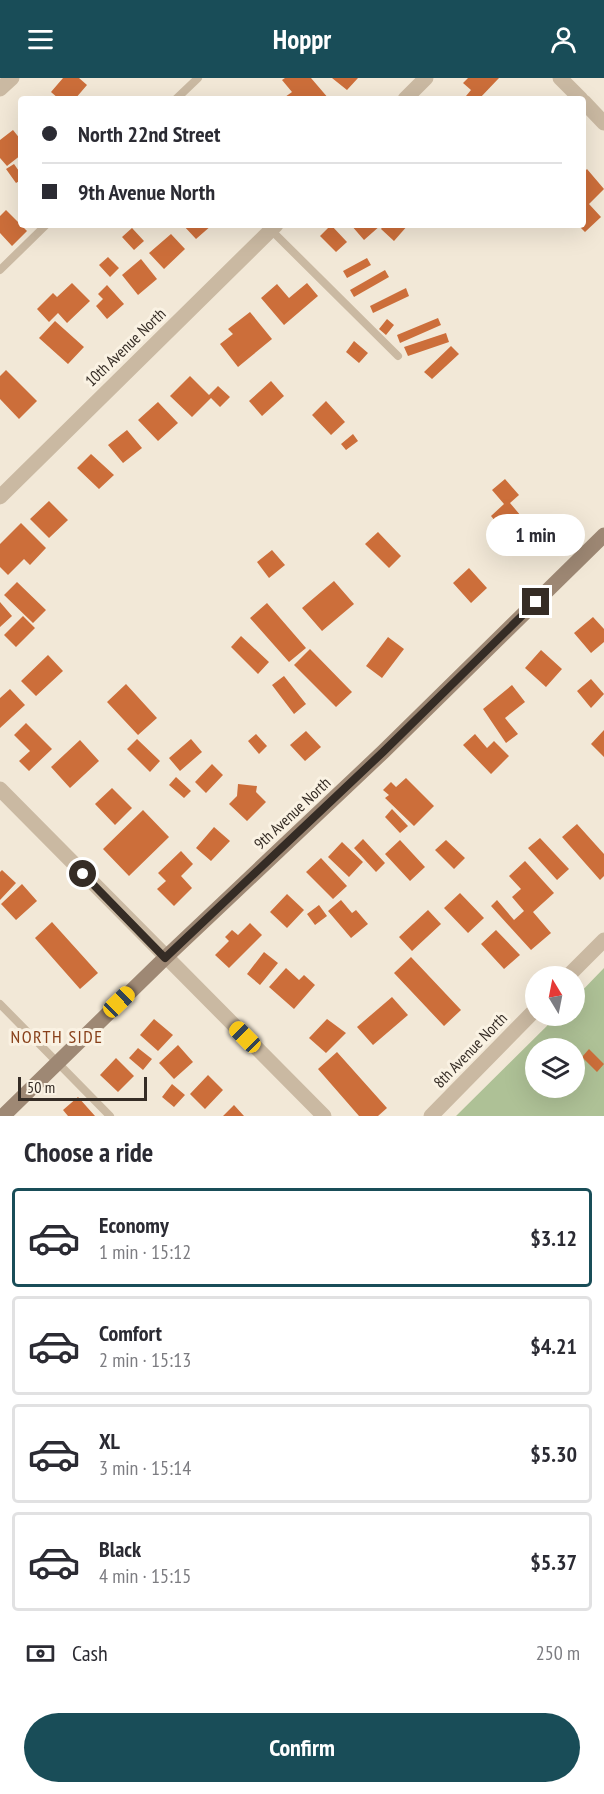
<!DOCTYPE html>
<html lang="en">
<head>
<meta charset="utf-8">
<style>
	body { margin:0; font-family:"PT Sans Narrow",sans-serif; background:#f7f7f7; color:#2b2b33; height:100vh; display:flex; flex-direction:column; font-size:22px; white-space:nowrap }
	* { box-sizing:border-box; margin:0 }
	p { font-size:20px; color:#7c7c81 }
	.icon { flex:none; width:33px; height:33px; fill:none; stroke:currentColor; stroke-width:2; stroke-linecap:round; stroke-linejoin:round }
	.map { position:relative; height:1038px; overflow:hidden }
	.details { display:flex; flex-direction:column; background:#fff; flex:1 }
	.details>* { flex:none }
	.hud { position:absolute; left:18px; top:18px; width:568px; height:132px; border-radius:6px; box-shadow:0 6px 24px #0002; display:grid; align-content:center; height:132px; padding:0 24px; background:#fff }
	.needle { width:39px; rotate:350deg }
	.tools { position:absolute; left:525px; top:888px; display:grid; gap:12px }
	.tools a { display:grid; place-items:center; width:60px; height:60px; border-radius:50%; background:#fff; box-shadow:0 6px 24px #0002; font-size:30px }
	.scale { position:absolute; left:18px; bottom:15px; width:129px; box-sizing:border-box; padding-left:6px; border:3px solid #352c25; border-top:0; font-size:16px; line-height:21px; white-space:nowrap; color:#352c25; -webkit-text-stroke:4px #faf2e3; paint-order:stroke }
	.end { position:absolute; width:27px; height:27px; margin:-14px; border:8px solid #352c25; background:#fff; box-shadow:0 0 0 3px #fff }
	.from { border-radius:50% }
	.bubble { position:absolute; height:42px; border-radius:21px; background:#fff; box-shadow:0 6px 24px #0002; font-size:20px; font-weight:700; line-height:42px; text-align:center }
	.car { position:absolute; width:18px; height:36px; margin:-18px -9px; border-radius:8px; box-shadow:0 0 4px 2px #0007; background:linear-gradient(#f5c518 24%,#345 0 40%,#f5c518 0 76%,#345 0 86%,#f5c518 0) }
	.hud b { display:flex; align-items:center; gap:21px; height:57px; font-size:22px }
	.hud b+b { border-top:2px solid #e1e1e2 }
	.hud i { width:15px; height:15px; background:#2b2b33 }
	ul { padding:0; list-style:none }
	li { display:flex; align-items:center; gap:18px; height:99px; margin:0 12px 9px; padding:0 12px; border:3px solid #e1e1e2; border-radius:6px }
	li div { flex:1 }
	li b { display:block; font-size:22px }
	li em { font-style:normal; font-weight:700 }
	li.on { border-color:#194d58 }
	li>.icon { width:54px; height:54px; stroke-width:1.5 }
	h2 { padding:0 24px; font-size:27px; line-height:72px }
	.pay { display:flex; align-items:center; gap:15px; height:66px; padding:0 24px; font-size:22px }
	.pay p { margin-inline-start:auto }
	.button { display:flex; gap:12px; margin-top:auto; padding:12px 24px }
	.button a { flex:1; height:69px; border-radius:36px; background:#194d58; color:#fff; font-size:24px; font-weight:700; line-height:69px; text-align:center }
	header { display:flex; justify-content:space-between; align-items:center; height:78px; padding:0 24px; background:#194d58; color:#fff; font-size:27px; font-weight:700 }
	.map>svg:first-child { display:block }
	.green { fill:#aec196; fill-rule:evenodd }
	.building { fill:#cc6e3a }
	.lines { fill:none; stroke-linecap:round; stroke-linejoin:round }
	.lane { stroke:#cab9a2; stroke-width:8 }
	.street { stroke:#cab9a2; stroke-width:15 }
	.secondary { stroke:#9e8874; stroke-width:15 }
	.route { stroke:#352c25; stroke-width:8 }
	.labels { text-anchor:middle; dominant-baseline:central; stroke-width:6; stroke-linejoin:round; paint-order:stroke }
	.street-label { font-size:16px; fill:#352c25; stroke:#faf2e3 }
	.neighbourhood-label { font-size:18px; letter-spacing:1.5px; fill:#88401a; stroke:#faf2e3 }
</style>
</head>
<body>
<header><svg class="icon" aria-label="menu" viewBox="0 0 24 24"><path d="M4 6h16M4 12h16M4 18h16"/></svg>Hoppr<svg class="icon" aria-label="person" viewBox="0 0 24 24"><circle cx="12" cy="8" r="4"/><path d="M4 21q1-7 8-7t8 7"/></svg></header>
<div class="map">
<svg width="604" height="1038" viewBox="0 0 604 1038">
	<rect width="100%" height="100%" fill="#f2e8d7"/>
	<!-- green -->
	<path class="green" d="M604,890v148h-148l101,-100h17l1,-18zM536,970h38v40h-38z"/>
	<!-- building -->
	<path class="building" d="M63,0h16l8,7 -12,14h-16l-8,-7z
		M285,0h26l18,21h-42l-2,-2 7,-5 -10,-12z
		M332,0h26l-11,12z
		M468,0h31l-20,21h-10l-3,-3 5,-6 -8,-7z
		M13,52l8,10v15l-14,11 -7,-8v-18z
		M14,86l7,10v6l-5,3 -10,-14z
		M587,91l17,20 -15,15 12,13 -16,15 -7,-7h6v-53z
		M6,132l21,21 -15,15 -12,-13v-17z
		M183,147h29l-16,14z
		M331,147l16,17 -11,10 -16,-16z
		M351,147h30l-17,15z
		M384,147h24l-14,16 -13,-12z
		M132,150l12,13 -10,9 -12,-13z
		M171,156l14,15 -21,20 -15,-16z
		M108,179l11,11 -9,9 -11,-12z
		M367,180l4,7 -24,13 -4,-7z
		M141,181l16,20 -19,16 -16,-20z
		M385,192l4,7 -35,20 -4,-7z
		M72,205l18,18 -23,22 -9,-10 -9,9 -12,-13 16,-16 4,4z
		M307,205l11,13 -34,29 -23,-27 16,-14 12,14z
		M107,207l17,19 -17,15 -11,-13 7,-7 -5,-5z
		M406,210l3,8 -36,17 -3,-7z
		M250,234l22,27 -34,28 -18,-23 13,-10 -5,-5z
		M438,240l3,7 -41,18 -3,-8z
		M387,241l7,6 -8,10 -7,-6z
		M55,243l29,26 -16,17 -29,-26z
		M446,255l3,9 -41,14 -4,-9z
		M354,263l14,12 -9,10 -13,-11z
		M451,268l8,8 -27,25 -8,-7z
		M6,292l31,31 -18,18 -19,-20v-23z
		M190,298l19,19 9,-9 12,11 -10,10 -9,-9 -19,19 -22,-21z
		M271,303l13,15 -22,20 -13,-15z
		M326,323l19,21 -14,13 -19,-20z
		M158,324l20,21 -20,18 -20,-21z
		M127,352l15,18 -19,15 -15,-18z
		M353,356l5,7 -12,9 -5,-6z
		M91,376l23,21 -15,14 -22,-21z
		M505,401l14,16 -9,8 22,26 -25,22 -15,-17 8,-7 -9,-11 13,-12 -12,-14z
		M49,423l19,19 -19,18 -19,-19z
		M21,445l25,25 -16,17 -6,-6 -16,16 -8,-8v-23z
		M378,454l23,24 -12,12 -24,-24z
		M272,472l13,15 -16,13 -12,-16z
		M469,490l18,20 -16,15 -18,-20z
		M334,503l20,23 -32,27 -20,-23z
		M17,504l29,28 -13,13 -29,-28z
		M0,524l12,14 -12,11z
		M267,525l39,45 -17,14 -39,-44z
		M23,538l12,12 -19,19 -12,-12z
		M593,539l11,12v13l-13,11 -17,-20z
		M241,558l28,26 -11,12 -27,-27z
		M388,559l16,12 -22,29 -16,-12z
		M310,571l42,43 -16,15 -42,-42z
		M541,572l21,19 -16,18 -21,-19z
		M48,577l15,16 -27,25 -15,-15z
		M284,598l22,28 -12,10 -22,-29z
		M591,601l13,15 -13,14 -14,-17z
		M126,606l31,34 -19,17 -31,-33z
		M512,607l13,17 -20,16 13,16 -12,9 -23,-34z
		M10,611l15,16 -25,23v-30z
		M26,645l26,26 -23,22 -10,-10 11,-10 -16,-16z
		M604,652v27l-13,-13z
		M306,653l15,16 -16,14 -15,-16z
		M256,656l11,12 -8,8 -11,-13z
		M475,656l12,14 7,-7 15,15 -18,18 -28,-29z
		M137,661l23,22 -10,11 -23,-23z
		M191,661l11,13 -22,19 -11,-13z
		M80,662l19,21 -29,27 -19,-21z
		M212,686l11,11 -17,18 -11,-11z
		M176,699l15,14 -7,7 -15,-13z
		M406,700l28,28 -20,20 -29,-28 4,-3 -6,-5 8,-8 5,5z
		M238,706l19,2 -1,6 10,10 -19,19 -18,-17 8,-8z
		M112,710l20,20 -17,17 -20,-21z
		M392,731l16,17 -8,7 -15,-16z
		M143,732l26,27 -40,39 -26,-27z
		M577,746l27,30v22l-4,4 -38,-43z
		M214,749l16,14 -19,20 -15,-13z
		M540,760l29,31 -12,11 -29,-32z
		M363,761l22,24 -9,9 -22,-24z
		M400,762l25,27 -15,14 -25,-27z
		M446,762l19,18 -11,11 -19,-19z
		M342,764l21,20 -14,15 -21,-20z
		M181,773l12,13 -12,12 11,12 -18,18 -17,-17 9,-8 -8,-8z
		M321,780l26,28 -14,13 -27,-27z
		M525,783l29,32 -21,19 18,21 -20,17 -40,-44 6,-6 17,20 10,-9 -12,-14 9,-8 -12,-13z
		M2,792l14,13 -16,17v-28z
		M22,806l15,17 -21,19 -15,-16z
		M460,815l24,25 -16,15 -24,-25z
		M287,816l17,16 -17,18 -17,-16z
		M341,822l11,13 4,-3 12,14 -17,14 -23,-27z
		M319,827l8,11 -12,9 -8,-11z
		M428,832l13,14 -29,27 -13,-14z
		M52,844l46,51 -18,16 -45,-51z
		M250,845l12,12 -33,33 -14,-13 14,-14 -4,-4 7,-7 6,5z
		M496,852l24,25 -16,14 -23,-25z
		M264,874l14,11 -18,22 -13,-11z
		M411,879l50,53 -17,16 -50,-53z
		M286,890l13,12 5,-5 11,10 -21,24 -25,-22z
		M392,919l16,18 -35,30 -16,-18z
		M154,941l19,16 -15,16 -18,-16z
		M327,941l19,14 -20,20 -17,-15z
		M178,967l15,17 -19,17 -15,-16z
		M138,970l14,11 -9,11 -14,-12z
		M589,971l15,15 -7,8 -15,-15z
		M337,974l50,56 -9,8h-19l-41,-47z
		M116,980l18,18 -16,16 -18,-17z
		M208,997l15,15 -18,19 -15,-15z
		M172,1006l13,11 -11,12 -12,-10z
		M78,1019l17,19h-27l-5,-6z
		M234,1027l10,11h-21z"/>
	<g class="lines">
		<!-- lane -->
		<path class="lane" d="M176,21l22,-21
			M271,152l127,126
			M0,192l46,-45
			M0,926l110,112"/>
		<!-- street -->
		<path class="street" d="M560,0l21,21
			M0,11l12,-11
			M405,21l21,-21
			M584,24l20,21
			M0,419l276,-272
			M0,711l324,327
			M568,898l36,-36
			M431,1038l105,-107"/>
		<!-- secondary -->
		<path class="secondary" d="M3,1038l162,-158 218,-206 221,-217"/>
	</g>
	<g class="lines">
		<!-- route -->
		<path class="route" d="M83,796l82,84 218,-206 153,-150"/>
	</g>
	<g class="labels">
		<!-- street labels -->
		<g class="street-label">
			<text transform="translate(125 269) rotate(-44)">10th Avenue North</text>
			<text transform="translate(292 735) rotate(-43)">9th Avenue North</text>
			<text transform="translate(470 972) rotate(-46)">8th Avenue North</text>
		</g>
		<!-- neighbourhood labels -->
		<g class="neighbourhood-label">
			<text x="57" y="958">NORTH SIDE</text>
		</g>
	</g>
</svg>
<div class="tools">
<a><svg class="needle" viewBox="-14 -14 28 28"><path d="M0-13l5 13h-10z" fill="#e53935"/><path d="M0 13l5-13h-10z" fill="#7c7c81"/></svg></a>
<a><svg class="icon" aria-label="layers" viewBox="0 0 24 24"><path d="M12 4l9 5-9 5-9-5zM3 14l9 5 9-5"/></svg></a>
</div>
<div class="scale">50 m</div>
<i class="end from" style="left:83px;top:796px"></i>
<i class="end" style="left:536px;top:524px"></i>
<div class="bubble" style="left:486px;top:436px;width:99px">1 min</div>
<i class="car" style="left:119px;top:924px;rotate:46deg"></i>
<i class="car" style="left:245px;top:959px;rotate:315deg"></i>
<div class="hud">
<b><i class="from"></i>North 22nd Street</b>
<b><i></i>9th Avenue North</b>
</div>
</div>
<section class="details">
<h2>Choose a ride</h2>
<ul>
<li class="on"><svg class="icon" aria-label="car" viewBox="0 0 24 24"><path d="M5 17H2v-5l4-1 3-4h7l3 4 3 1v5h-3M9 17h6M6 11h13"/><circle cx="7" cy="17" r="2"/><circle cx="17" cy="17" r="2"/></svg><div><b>Economy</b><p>1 min · 15:12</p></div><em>$3.12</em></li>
<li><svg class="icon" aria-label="car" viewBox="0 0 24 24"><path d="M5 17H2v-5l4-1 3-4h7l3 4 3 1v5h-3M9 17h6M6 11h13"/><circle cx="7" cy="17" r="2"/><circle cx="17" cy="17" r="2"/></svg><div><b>Comfort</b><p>2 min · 15:13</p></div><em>$4.21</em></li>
<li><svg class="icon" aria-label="car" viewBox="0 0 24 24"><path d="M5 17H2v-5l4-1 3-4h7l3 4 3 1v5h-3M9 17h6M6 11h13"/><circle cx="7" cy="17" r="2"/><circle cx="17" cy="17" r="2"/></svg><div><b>XL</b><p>3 min · 15:14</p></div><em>$5.30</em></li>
<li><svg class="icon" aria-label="car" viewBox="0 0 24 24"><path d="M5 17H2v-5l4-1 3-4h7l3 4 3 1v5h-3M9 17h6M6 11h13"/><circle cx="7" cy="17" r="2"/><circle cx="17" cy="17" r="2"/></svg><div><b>Black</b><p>4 min · 15:15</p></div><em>$5.37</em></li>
</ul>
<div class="pay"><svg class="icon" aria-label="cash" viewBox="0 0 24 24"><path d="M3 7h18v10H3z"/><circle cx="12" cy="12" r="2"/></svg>Cash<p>250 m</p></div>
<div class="button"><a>Confirm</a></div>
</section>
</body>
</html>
